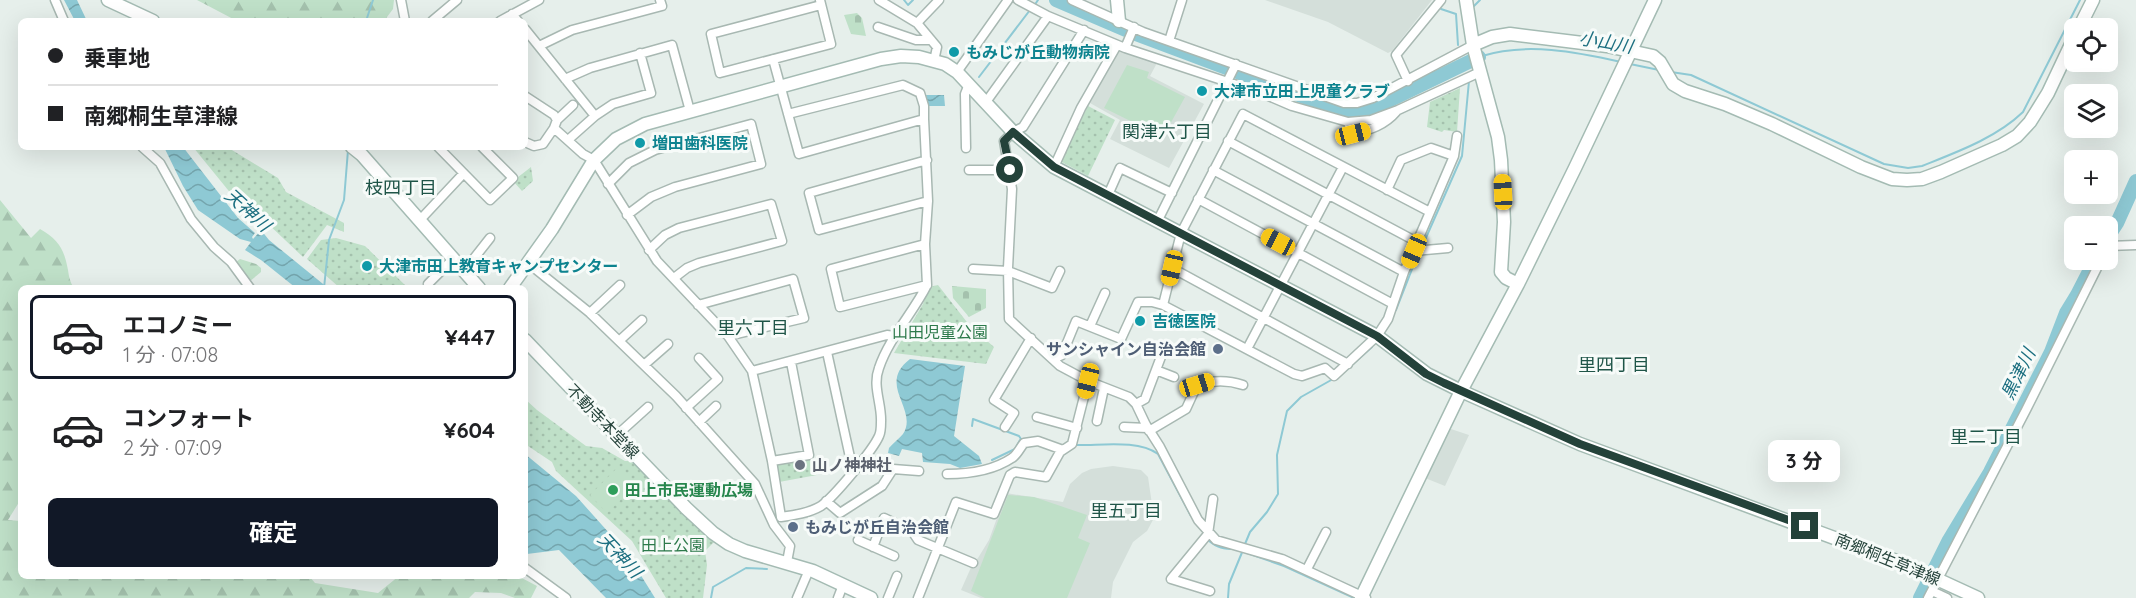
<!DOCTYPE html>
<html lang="ja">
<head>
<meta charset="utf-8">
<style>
	body { margin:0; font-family:Quicksand,"Noto Sans JP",sans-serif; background:#f6f6f6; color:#202124; height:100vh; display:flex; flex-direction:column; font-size:22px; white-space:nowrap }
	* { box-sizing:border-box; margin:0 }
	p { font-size:20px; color:#757577 }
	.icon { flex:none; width:33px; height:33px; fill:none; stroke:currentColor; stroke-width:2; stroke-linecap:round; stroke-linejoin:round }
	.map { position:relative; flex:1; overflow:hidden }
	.drawer { position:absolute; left:18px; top:285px; width:510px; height:294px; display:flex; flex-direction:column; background:#fff; border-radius:9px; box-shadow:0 6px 24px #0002 }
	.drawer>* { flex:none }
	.hud { position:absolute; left:18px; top:18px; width:510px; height:132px; border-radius:9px; box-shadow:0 6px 24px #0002; display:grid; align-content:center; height:132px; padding:0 30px; background:#fff }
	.fabs { position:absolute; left:2064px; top:18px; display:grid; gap:12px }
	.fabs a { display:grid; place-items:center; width:54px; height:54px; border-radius:9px; background:#fff; box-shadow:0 6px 24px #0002; font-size:30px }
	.end { position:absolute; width:27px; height:27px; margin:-14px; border:8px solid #24423a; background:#fff; box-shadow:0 0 0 3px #fff }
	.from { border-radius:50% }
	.bubble { position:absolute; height:42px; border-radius:9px; background:#fff; box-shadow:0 6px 24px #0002; font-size:20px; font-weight:700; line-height:42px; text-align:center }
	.car { position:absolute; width:18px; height:36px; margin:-18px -9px; border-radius:8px; box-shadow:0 0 4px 2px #0007; background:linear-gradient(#f5c518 24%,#345 0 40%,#f5c518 0 76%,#345 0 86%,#f5c518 0) }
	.hud b { display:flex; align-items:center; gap:21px; height:57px; font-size:22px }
	.hud b+b { border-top:2px solid #e0e0e0 }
	.hud i { width:15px; height:15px; background:#202124 }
	ul { padding:10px 0 0; list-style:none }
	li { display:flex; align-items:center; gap:18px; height:84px; margin:0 12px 9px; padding:0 18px; border:3px solid transparent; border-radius:9px }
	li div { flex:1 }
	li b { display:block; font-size:22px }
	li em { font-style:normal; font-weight:700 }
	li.active { border-color:#111827 }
	li>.icon { width:54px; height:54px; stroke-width:1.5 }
	.cta { display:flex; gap:12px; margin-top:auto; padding:12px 30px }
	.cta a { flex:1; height:69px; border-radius:9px; background:#111827; color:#fff; font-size:24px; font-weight:700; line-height:69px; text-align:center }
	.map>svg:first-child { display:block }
	.built { fill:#d4dfda }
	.grass { fill:url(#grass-dots) }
	.forest { fill:url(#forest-firs) }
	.cemetery { fill:url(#cemetery-stones) }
	.garden { fill:#bfe0c8 }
	.water { fill:url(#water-waves) }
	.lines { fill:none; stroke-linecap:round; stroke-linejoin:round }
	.stream { stroke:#8ec9d4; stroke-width:2 }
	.river { stroke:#8ec9d4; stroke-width:14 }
	.street-casing { stroke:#a8b8b2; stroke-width:11 }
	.secondary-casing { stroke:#a4bbb3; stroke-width:15 }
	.street { stroke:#fff; stroke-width:8 }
	.secondary { stroke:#fff; stroke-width:12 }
	.route { stroke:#24423a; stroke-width:8 }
	.culture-dot { fill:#0f9aa8; stroke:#f7fbf9; stroke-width:2 }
	.service-dot { fill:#5c6f8a; stroke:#f7fbf9; stroke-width:2 }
	.worship-dot { fill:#6b7280; stroke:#f7fbf9; stroke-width:2 }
	.leisure-dot { fill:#2e9e5b; stroke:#f7fbf9; stroke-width:2 }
	.labels { text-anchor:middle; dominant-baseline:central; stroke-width:6; stroke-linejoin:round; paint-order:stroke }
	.culture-label { font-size:16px; font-weight:bold; fill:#0d838f; stroke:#f7fbf9; text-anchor:start }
	.park-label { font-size:16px; fill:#2d7a4b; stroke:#f7fbf9 }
	.service-label { font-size:16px; font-weight:bold; fill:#4e5e75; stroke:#f7fbf9; text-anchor:end }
	.street-label { font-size:16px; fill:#24423a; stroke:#f7fbf9 }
	.worship-label { font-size:16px; font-weight:bold; fill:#5b616d; stroke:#f7fbf9; text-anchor:start }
	.leisure-label { font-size:16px; font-weight:bold; fill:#27864d; stroke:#f7fbf9; text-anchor:start }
	.water-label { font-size:18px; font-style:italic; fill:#1c6f80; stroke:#f7fbf9 }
	.neighbourhood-label { font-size:18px; fill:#1f5548; stroke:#f7fbf9 }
</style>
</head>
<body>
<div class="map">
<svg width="2136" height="598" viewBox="0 0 2136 598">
	<defs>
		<pattern id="grass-dots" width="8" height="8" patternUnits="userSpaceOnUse" patternTransform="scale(1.5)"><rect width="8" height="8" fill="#bfe0c8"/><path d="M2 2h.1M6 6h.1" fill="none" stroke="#a4c1ad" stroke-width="1.8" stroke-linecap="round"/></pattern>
		<pattern id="forest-firs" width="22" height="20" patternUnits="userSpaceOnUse" patternTransform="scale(1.5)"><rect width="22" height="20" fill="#bfe0c8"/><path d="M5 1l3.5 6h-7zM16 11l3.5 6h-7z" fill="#a4c1ad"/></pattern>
		<pattern id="cemetery-stones" width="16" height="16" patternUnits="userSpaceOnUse" patternTransform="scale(1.5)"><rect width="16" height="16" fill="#bfe0c8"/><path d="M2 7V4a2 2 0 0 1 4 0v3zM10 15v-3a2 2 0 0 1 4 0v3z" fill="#a4c1ad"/></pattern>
		<pattern id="water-waves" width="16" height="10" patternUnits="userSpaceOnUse" patternTransform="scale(1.5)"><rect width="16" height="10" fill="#8ec9d4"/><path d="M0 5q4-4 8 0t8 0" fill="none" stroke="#74a5ad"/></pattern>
	</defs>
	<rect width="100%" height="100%" fill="#e6efeb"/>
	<!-- built -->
	<path class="built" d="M1265,0h167l-40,51 -4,2 -60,-31z
		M1120,49l37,14 -7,13 54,28 -35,64 -59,-29 10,-19 -30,-17z
		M1448,428l21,7 -24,51 -20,-8z
		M1113,466l28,4 7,7 6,41 -7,13 -14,11 -20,40 -2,16h-130l-20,-8 12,-27 5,-5 11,-18 17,-47 57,9 7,-18 12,-11 9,-4z"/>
	<!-- grass -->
	<path class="grass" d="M1460,88l-3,44 -13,-2 -2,2 -15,-5 3,-25z
		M1088,106l27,14 -27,56 -28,-15z
		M193,147h34l51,31 8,14 58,31v9l-17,-7 -24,32 -38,-36 -15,-4z
		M531,167l2,14 -11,10 -9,-10z
		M336,238l29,8 43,42h-68l-33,-29 14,-19z
		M938,285l32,41 24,21 -8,17 -92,-11 29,-49 6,-17z
		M525,399l12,11 49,36 16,2 23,13h7l83,80 -10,10 2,14 -4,33h-37l-34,-57 -76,-70 -4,-9 -27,-18z
		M813,457l4,18 -38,7 -3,-18z"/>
	<!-- forest -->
	<path class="forest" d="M197,0h197l-1,9 -9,12h-147z
		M0,200l31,38 9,-9c19,11 24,20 28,41 1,7 2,12 6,18h-53v211l-13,21 13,1v55h288l6,7 63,10 21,-17h119l19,10 -6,12h-16l-14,-5 -26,-1 -6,6h-469z
		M240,259l16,5 5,4v4l-12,10 -13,-20z"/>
	<!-- cemetery -->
	<path class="cemetery" d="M857,13l5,5 4,18 -15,-2 -7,-19z
		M952,286l34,3v19l-17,9 -16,-19z"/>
	<!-- garden -->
	<path class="garden" d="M1127,65l22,7 -2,6 38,19 -22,40 -59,-29z
		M618,467l18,18 -29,28 -17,-18z
		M1008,495l26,2 53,18 -9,23 12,5 -23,55h-82l-14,-7z"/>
	<!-- water -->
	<path class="water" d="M64,0h13l10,21h-12z
		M926,95h18l1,11h-17z
		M164,147h19l55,71 17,15 -3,4 1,2 8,-9 8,10 59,48h-32l-35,-28 -16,-10 6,-8 -11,-3 -42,-29 -15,-24z
		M910,359l55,7 -11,70 25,20 3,8 -22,4 -10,-4 -27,-2 -1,-9 -20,-4 -3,7 -11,-3 1,-5c4,-5 10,-9 14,-14 16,-25 -27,-49 7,-75z
		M525,454l51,42 51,57 28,45h-49l-47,-48 -32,4 -2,-4z"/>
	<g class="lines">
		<!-- stream -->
		<path class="stream" d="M904,0l4,5 5,-5
			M1034,6l4,-6
			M1474,6l6,-6
			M1441,9l15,5 2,31
			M366,21l7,-21
			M1482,56c44,-14 95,-4 139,6
			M1630,64l29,6
			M1671,72l20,3 193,89 24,4 14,-2c35,-14 74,-28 101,-54l57,-112
			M979,77l51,-67
			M1421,249l41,-93 7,-75
			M324,288l5,-48 15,-40 4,-50
			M1396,310l22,-56
			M1345,371l27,-24
			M972,426l1,-7 46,17 2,3h12
			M1074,445c25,1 63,-6 84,9l33,62
			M992,460l23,-11 5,-9
			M1208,540c9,8 16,9 28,9
			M1245,544l5,-12 17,-20 11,-18 -1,-39 10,-44 14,-14 32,-18
			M1247,553l37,13 70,32
			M711,598l2,-11 33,-19 21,1
			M1228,598l1,-14 14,-34"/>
		<!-- river -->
		<path class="river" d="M1056,0l77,33 203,76 22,2 20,-5 101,-49
			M2108,237l9,-14 19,-42
			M1920,598l29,-58 41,-68 61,-120 15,-39 11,-18 18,-35"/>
		<defs>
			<path id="street" d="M55,0l9,21
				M401,0l4,21
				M820,0l11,44 -111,29 -9,-39 110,-29
				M879,0l38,23 20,24 -3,14
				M1018,0l30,16
				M1072,0l71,32 201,71h13l16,-5 100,-53
				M512,14l6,7
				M432,21l25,-21
				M500,21l39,-21
				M917,23l22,-23
				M878,27l38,13h15
				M525,29l70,87 18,-12 38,-11 -11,-40
				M1084,30l-61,97 -10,5 -9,9 8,48 -4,79 1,51 51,47 28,15 41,16 7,7 10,21 14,22 38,73 18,20 66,19 84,39
				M1169,41l13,-41
				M539,46l33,-16 90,-24 -2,-6
				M1125,48l9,-21
				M957,72l51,-72
				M565,79l25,-11 82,-23 18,66
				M1408,81l-12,-26 45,-55
				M525,96l29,19 3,5 -3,8
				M986,102l62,-86 77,32 139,46 28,12 56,16 23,-2 27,-10 82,-38
				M788,114l115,-29 17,8 4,13v13
				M1243,114l187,98 -26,60 -16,47 -11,17 -43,40 -9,-8 -23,8 -8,-2 -131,-69 18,-72z
				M557,120l16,-15
				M1348,122l3,10 2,2c17,-4 32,-9 43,-22
				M568,140l27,-24
				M1228,141l189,101
				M525,142l9,4 9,-2 11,-16 29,26 11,6 63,101 71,75 24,35 20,90 9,56c14,-2 28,-4 40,-11 13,-9 52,-56 58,-70 2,-4 2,-10 2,-14 1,-18 -9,-36 -2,-54 10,-30 34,-55 48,-83l-2,-41 3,-43 -4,-82 -125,35 -26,-95
				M142,147l18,16 31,56 23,28 17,15 19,26
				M438,147l52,53 23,-22 -31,-31
				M966,148l-1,-54 4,-10
				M1454,156l3,-20
				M927,160l-118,33 10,37 109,-29
				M1054,167l27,-59 36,-63
				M969,170h41
				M1213,170l191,102
				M608,184l21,-21 26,-13 96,-26 10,40 -86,23 -24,10 -24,18
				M1387,190l14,-30 30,-12 23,8 -24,56
				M1108,195l12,-27 52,25
				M1198,199l195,105
				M1158,220l78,-156
				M419,221l44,-47
				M925,244l-94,25 9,38 87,-22
				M2108,246l28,-1
				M649,250l16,-15 14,-7 92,-24 11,37 -83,22 -12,5 -13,10
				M1414,251l34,-3
				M528,263l62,50 86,83 79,88 19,41 16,21 -3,16
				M1172,268l176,96
				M973,269l35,2 44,17 8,-17
				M464,271l26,-33
				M428,284l25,-25
				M698,305l95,-26 11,39 -76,18
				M590,313l30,-28
				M1090,326l15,-33
				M619,341l23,-21
				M1247,349l96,-182
				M827,352l26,119
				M1053,359l9,-4 14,-34 45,18 17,-37h14l11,3
				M644,365l24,-21
				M1156,370l18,7
				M752,371l135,-36 8,1
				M1136,404l9,-5 17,-45
				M686,408l32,-29 -19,-21
				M1037,417l40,11
				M1097,421l7,-33
				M699,422l17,-16
				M1005,427l9,-14 -20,-13 37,-62
				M1124,427l23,1
				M1149,431l37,-22 11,-24c16,-5 31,-5 46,0
				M617,435l31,-28
				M772,461l37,-6 -18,-93
				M947,474c21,0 47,-4 65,-16 5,-3 8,-10 12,-15l14,-2 25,9
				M826,501l14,12 42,-27 11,-17 26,2
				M858,540l36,16
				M873,547l11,-29 28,13 6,9 55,23
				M525,568l41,30
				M1307,569l19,-37
				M1210,591l-39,-12 37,-45 5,-35
				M1932,591l15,7
				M797,598l12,-28
				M838,598l5,-13
				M888,598l9,-22
				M918,598l38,-96 38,12 16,-39 5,-3 31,5 14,-25 12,-8 16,-63
				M1928,598l98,-188 75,-150"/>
			<path id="secondary" d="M108,0l45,21
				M1117,0l2,21
				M1466,0l7,45 25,92 3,23 3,62 -3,50 5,6 12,6
				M2079,28l14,-28
				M1473,45l19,-8 18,-3 97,12 46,10 7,6 13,22 12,7 40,13 47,20 89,43 31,12 15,1 15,-1 19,-7 61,-27 15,-9 13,-14 18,-29 26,-55
				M352,147l10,8 117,133
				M510,288l42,-59 42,-69 22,-21 29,-15 236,-65 20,-3 18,1 26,7 12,8 56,60 41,35 323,169 50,38 34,17 119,53 322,119 76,35
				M525,340l161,168 27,25 16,11 16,7 68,20 58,27
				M1361,598l100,-207 57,-107 57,-116 80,-168"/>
		</defs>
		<!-- street casing -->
		<use href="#street" class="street-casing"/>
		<!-- secondary casing -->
		<use href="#secondary" class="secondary-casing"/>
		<!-- street -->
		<use href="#street" class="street"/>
		<!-- secondary -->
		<use href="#secondary" class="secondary"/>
	</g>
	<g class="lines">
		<!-- route -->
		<path class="route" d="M1010,170l-6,-29 9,-9 41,35 323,169 49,38 18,9 136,61 225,82"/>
	</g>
	<!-- markers -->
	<g class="culture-dot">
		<circle cx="954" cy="52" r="6"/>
		<circle cx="1202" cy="91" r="6"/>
		<circle cx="640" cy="143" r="6"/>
		<circle cx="367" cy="266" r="6"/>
		<circle cx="1140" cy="321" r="6"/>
	</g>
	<g class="service-dot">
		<circle cx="1218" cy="349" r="6"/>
		<circle cx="793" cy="527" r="6"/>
	</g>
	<circle class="worship-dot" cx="800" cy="465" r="6"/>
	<circle class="leisure-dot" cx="613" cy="490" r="6"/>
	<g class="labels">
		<!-- culture labels -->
		<g class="culture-label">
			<text x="966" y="52">もみじが丘動物病院</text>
			<text x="1214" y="91">大津市立田上児童クラブ</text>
			<text x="652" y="143">増田歯科医院</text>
			<text x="379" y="266">大津市田上教育キャンプセンター</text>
			<text x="1152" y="321">吉徳医院</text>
		</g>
		<!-- park labels -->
		<g class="park-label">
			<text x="940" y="332">山田児童公園</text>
			<text x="673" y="545">田上公園</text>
		</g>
		<!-- service labels -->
		<g class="service-label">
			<text x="1206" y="349">サンシャイン自治会館</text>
			<text x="805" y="527" text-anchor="start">もみじが丘自治会館</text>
		</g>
		<!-- street labels -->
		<g class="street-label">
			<text transform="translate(603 421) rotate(46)">不動寺本堂線</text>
			<text transform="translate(1888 559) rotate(22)">南郷桐生草津線</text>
		</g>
		<!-- worship labels -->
		<g class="worship-label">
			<text x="812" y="465">山ノ神神社</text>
		</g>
		<!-- leisure labels -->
		<g class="leisure-label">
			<text x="625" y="490">田上市民運動広場</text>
		</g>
		<!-- water labels -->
		<g class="water-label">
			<text transform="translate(1606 42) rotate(10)">小山川</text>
			<text transform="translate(248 210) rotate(42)">天神川</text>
			<text transform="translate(2018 374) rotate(-64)">黒津川</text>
			<text transform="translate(620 555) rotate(47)">天神川</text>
		</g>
		<!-- neighbourhood labels -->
		<g class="neighbourhood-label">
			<text x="1167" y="131">関津六丁目</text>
			<text x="401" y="187">枝四丁目</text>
			<text x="753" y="327">里六丁目</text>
			<text x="1614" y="364">里四丁目</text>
			<text x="1986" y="436">里二丁目</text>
			<text x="1126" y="510">里五丁目</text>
		</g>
	</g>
</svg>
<div class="fabs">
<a><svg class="icon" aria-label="locate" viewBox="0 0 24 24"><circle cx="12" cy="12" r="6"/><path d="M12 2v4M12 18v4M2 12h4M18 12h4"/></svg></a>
<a><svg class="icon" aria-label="layers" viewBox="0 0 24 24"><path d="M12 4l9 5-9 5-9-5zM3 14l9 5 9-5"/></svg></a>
<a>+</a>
<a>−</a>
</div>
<i class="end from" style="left:1010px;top:170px"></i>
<i class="end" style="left:1805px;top:526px"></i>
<div class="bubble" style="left:1768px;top:440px;width:72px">3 分</div>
<i class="car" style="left:1353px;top:134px;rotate:76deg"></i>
<i class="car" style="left:1503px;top:192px;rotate:357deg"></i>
<i class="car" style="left:1278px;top:242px;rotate:298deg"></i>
<i class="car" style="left:1414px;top:251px;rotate:203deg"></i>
<i class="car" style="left:1172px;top:268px;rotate:193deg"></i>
<i class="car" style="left:1088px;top:381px;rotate:194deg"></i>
<i class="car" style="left:1197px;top:385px;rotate:73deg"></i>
<div class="hud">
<b><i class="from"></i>乗車地</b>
<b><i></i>南郷桐生草津線</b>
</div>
<section class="drawer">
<ul>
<li class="active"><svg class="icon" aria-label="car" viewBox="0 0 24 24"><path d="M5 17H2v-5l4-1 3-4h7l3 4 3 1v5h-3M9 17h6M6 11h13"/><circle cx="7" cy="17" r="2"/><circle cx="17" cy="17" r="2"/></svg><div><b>エコノミー</b><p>1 分 · 07:08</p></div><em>¥447</em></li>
<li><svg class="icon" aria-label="car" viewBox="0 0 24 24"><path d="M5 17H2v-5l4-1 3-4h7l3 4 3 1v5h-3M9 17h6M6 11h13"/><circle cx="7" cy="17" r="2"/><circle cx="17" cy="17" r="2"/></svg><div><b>コンフォート</b><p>2 分 · 07:09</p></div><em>¥604</em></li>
</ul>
<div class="cta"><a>確定</a></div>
</section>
</div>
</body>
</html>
